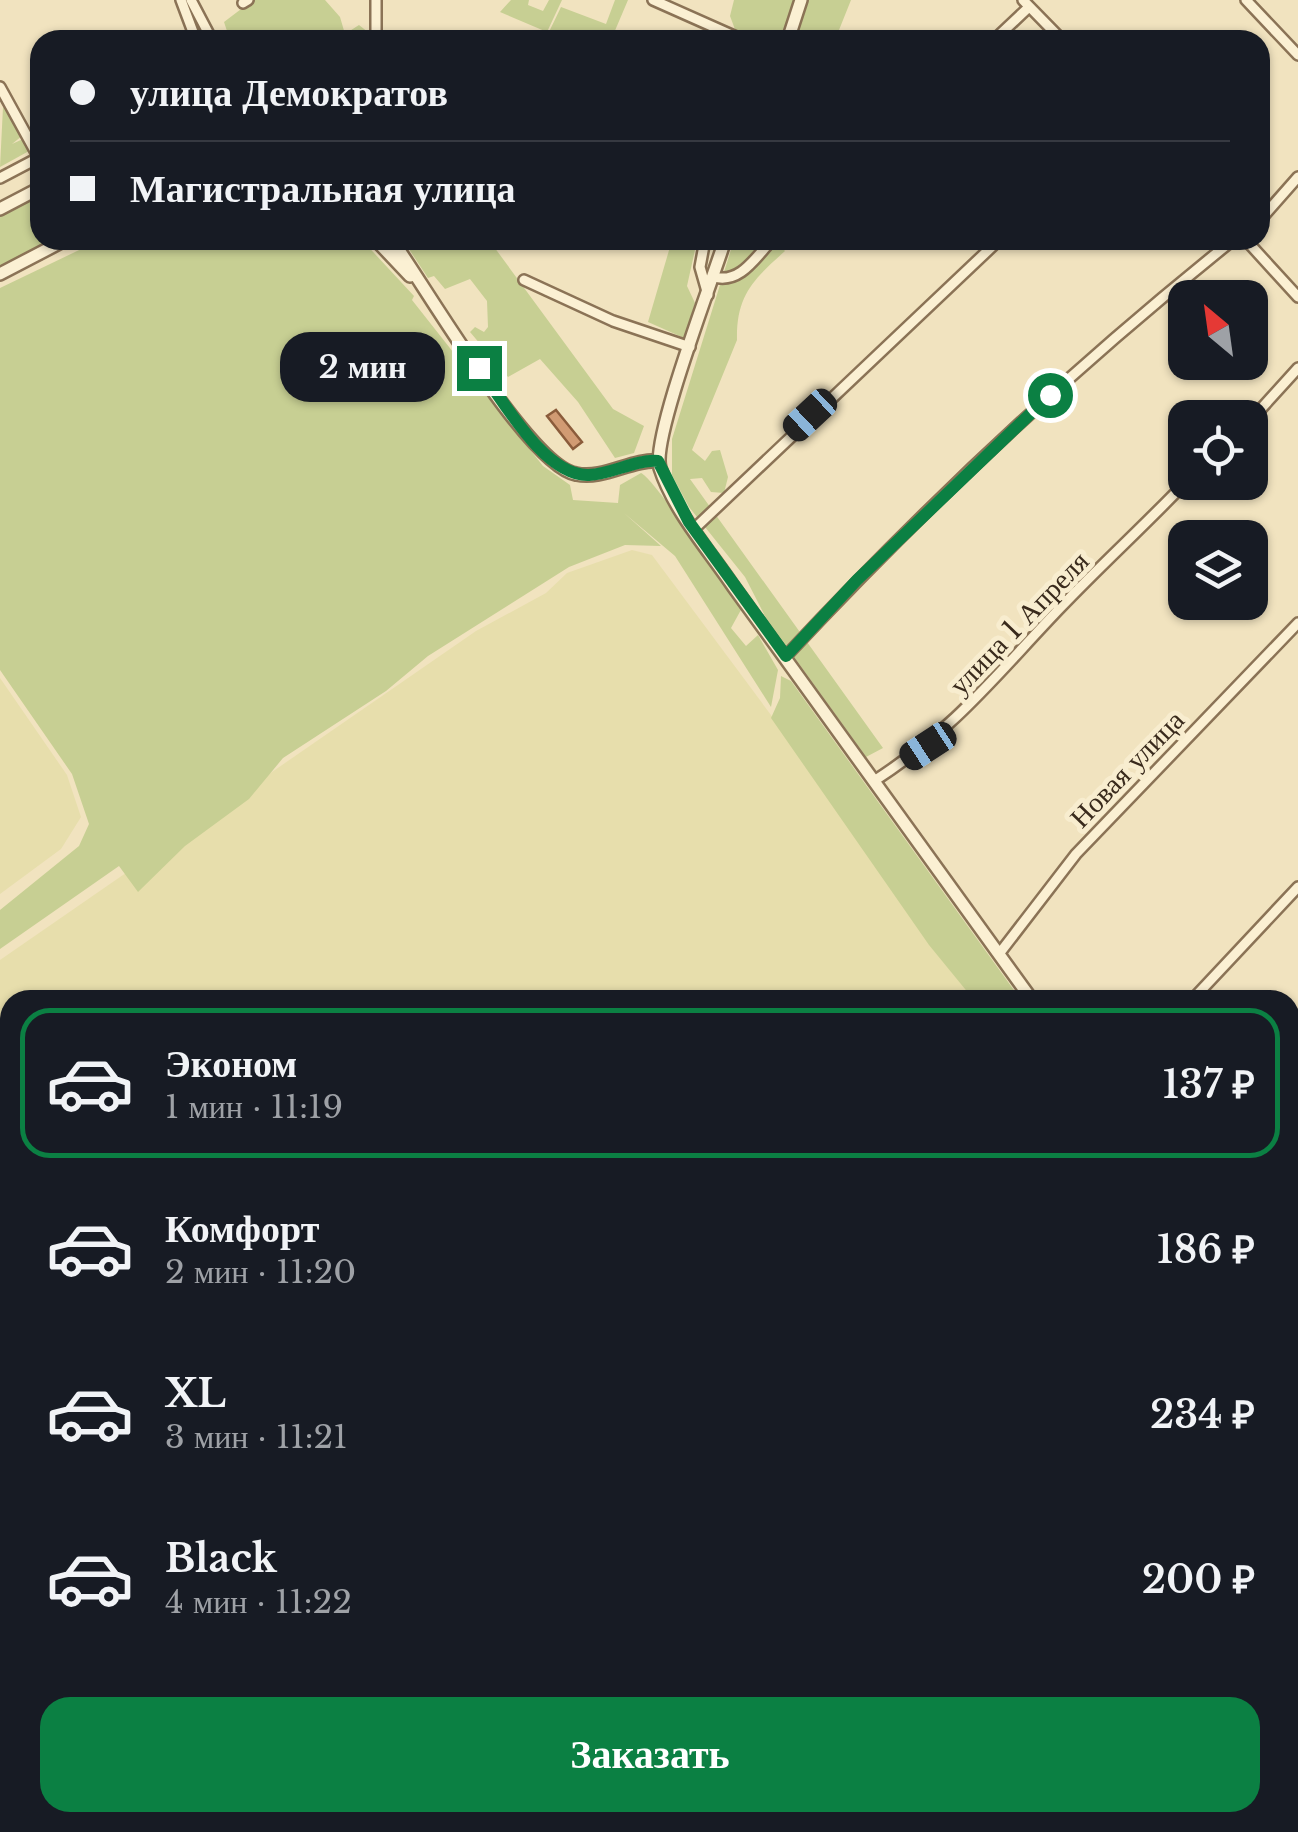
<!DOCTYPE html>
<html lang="ru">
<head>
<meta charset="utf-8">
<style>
	body { margin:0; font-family:"Libre Baskerville",serif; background:#242831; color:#f1f3f6; height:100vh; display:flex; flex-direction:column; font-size:38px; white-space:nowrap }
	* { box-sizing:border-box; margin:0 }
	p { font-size:32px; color:#9ea1a6 }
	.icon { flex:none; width:55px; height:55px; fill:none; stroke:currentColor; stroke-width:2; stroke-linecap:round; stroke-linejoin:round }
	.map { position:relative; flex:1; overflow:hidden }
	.side { position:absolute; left:0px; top:990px; width:1300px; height:842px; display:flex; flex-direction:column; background:#171b24; border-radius:30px 30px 0 0; box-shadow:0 2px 8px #0004 }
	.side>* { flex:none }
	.hud { position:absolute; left:30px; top:30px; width:1240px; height:220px; border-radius:30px; box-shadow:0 2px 8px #0004; display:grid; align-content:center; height:220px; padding:0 40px; background:#171b24 }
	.needle { width:65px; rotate:331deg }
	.tools { position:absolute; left:1168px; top:280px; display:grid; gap:20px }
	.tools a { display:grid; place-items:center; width:100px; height:100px; border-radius:20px; background:#171b24; box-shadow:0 2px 8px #0004; font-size:50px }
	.end { position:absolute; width:45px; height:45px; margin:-22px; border:12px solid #0b8043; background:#fff; box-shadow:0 0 0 5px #fff }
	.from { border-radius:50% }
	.bubble { position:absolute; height:70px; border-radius:30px; background:#171b24; box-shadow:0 2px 8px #0004; font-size:32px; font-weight:600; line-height:70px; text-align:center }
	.car { position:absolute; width:30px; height:60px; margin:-30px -15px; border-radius:12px; box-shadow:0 0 8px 2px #0007; background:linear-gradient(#222 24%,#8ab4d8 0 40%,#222 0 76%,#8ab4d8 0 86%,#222 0) }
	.hud b { display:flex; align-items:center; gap:35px; height:95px; font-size:38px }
	.hud b+b { border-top:2px solid #363941 }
	.hud i { width:25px; height:25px; background:#f1f3f6 }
	ul { padding:18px 0 0; list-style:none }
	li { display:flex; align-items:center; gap:30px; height:150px; margin:0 20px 15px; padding:0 20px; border:5px solid transparent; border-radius:30px }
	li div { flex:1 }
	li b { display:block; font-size:38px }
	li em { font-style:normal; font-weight:600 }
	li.active { border-color:#0b8043 }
	li>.icon { width:90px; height:90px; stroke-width:1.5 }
	.action { display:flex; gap:20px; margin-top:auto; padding:20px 40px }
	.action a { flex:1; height:115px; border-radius:30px; background:#0b8043; color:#fff; font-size:40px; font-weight:600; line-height:115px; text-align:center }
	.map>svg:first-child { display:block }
	.farmland { fill:#e7deac }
	.green { fill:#c7cf93 }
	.building { fill:#d19b73; stroke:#8b5c3b; stroke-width:2.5 }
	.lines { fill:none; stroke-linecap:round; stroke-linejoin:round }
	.minor-casing { stroke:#8b7356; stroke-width:14 }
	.tertiary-casing { stroke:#8b7356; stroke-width:16 }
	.minor { stroke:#fbf0d3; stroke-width:9 }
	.tertiary { stroke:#fbf0d3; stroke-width:11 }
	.route { stroke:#0b8043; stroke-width:12 }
	.labels { text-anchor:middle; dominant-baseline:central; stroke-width:10; stroke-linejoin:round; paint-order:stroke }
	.street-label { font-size:28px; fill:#392a1c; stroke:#f8edcf }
</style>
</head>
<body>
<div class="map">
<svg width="1298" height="1832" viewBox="0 0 1298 1832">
	<rect width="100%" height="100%" fill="#f1e3bf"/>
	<!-- farmland -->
	<path class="farmland" d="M632,550l20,5 331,445h-973v178l-10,-14v-204l476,-329 70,-38 21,-20z
		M0,678l67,97 14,42 -20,32 -61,45z
		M1290,1275l8,14v410l-8,3z
		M10,1777v45l233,1 -16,9h-227v-50z
		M664,1823l3,9h-212l-5,-9z"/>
	<!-- green -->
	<path class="green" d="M253,0h72l15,17 5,17 14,-9 19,15 -109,-4 -8,4 -3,-5 -28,5 -6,-18z
		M511,0h18l-1,5 15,6 6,-11h13l-15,32 -47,-20z
		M615,0h13l-17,40h-51l-12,-6 13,-27 45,17z
		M734,0h60l-13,40h-42l-9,-24z
		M806,0h45l-16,40h-41z
		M3,107l19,29 -10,8 11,-5 6,12 -29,16z
		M40,194v46h20l-60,31v-56z
		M100,240h262l52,56 -2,4 131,166 27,19 3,15 45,3 2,-18 21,-12c14,6 84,113 101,135l-11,20 15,18 12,-11 20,35 -7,37 -96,-151 -51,-43 37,33 -36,-1 -56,22 -141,89 -42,35 -103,67 -34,41 -64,47 -47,46 -19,-26 -119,83v-39l79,-64 10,-22 -17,-50 -72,-104v-382z
		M403,240h86l124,169 31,17 -10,27 -19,5 -37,-56 -38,-43 -32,18 -38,-45 5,-5 9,5 4,-5 -1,-26 -17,-22 -25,10 -11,-13 -6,2z
		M672,240l25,1 -10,45 8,17 -11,35 -36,-16z
		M734,240h41l10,11c-31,28 -49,44 -48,89l-45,110 13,11 7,-10 8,-1 8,27 -4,16 -13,-1 -9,-14 -12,1 193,269 -17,9 -100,-139 -21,-41 -56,-70 -17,-32v-36z
		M781,676l10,5 230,319h-47l-45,-55 -158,-227 9,-20z
		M1087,1823h93l11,9h-101z"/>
	<!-- building -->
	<path class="building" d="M556,410l26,32 -9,7 -26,-33z"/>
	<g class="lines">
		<defs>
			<path id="minor" d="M181,0l15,40
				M191,0l21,40
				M376,0v35l6,5
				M653,0l90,40
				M1023,0l39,40
				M1246,0l52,55
				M243,3l5,-3
				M994,40l35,-33
				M0,87l39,71
				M0,178l40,-21
				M1260,220l38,-43
				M705,240l-5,27 8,28
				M1246,240l52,57
				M714,277c26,7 41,-19 58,-37
				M524,280l89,41 77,26
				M1250,421l48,-53
				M694,529l305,-289
				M786,656c139,-149 288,-289 447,-416
				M874,781c82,-53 121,-105 186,-173 41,-43 85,-83 126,-126
				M999,954l77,-100 222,-231
				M1192,1000l106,-113
				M1290,1098l8,-7
				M1014,1822l7,10
				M882,1832l13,-10"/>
			<path id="tertiary" d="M788,40l13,-40
				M0,209l40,-21
				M376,240l34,36
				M392,240c32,44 137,226 184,234 28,6 55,-15 83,-13
				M725,240c-12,39 -74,199 -65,228 14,43 48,81 73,118l299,414
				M0,274l65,-34
				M1290,1224l8,6"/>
		</defs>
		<!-- minor casing -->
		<use href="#minor" class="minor-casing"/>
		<!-- tertiary casing -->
		<use href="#tertiary" class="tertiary-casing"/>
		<!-- minor -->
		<use href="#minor" class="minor"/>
		<!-- tertiary -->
		<use href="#tertiary" class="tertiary"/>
	</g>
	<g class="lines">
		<!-- route -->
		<path class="route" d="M479,368c24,32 66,109 110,107 23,-1 47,-16 69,-14l31,61 97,134 71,-76 193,-185"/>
	</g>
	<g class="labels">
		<!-- street labels -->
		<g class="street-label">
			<text transform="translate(1019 623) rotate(-46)">улица 1 Апреля</text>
			<text transform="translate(1127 769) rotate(-46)">Новая улица</text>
		</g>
	</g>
</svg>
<div class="tools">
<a><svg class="needle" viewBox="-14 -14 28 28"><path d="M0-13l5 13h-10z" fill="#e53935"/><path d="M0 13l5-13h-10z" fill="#9ea1a6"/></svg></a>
<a><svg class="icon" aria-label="locate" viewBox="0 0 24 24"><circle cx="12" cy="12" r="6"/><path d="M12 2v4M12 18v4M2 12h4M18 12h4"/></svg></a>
<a><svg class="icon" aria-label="layers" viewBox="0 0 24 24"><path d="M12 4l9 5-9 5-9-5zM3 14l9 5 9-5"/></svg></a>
</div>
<i class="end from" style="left:1050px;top:395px"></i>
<i class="end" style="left:479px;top:368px"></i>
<div class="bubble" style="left:280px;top:332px;width:165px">2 мин</div>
<i class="car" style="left:810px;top:415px;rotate:227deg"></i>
<i class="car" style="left:928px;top:746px;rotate:237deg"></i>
<div class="hud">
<b><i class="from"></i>улица Демократов</b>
<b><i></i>Магистральная улица</b>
</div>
<section class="side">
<ul>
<li class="active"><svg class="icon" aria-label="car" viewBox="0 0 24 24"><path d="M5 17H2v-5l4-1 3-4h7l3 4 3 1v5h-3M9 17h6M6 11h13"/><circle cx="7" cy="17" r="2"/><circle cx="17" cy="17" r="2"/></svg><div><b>Эконом</b><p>1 мин · 11:19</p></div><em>137 ₽</em></li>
<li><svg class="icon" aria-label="car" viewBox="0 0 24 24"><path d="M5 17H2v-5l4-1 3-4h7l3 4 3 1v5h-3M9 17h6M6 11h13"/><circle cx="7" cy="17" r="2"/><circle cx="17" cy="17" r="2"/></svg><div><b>Комфорт</b><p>2 мин · 11:20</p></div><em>186 ₽</em></li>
<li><svg class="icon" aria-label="car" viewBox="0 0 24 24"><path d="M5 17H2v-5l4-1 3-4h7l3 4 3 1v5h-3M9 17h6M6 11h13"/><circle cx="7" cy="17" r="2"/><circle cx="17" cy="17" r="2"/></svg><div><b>XL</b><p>3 мин · 11:21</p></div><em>234 ₽</em></li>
<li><svg class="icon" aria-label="car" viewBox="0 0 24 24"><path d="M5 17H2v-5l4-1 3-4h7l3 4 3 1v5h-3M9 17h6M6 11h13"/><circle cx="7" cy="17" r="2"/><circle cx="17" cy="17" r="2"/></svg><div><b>Black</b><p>4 мин · 11:22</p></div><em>200 ₽</em></li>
</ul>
<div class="action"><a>Заказать</a></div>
</section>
</div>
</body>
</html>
